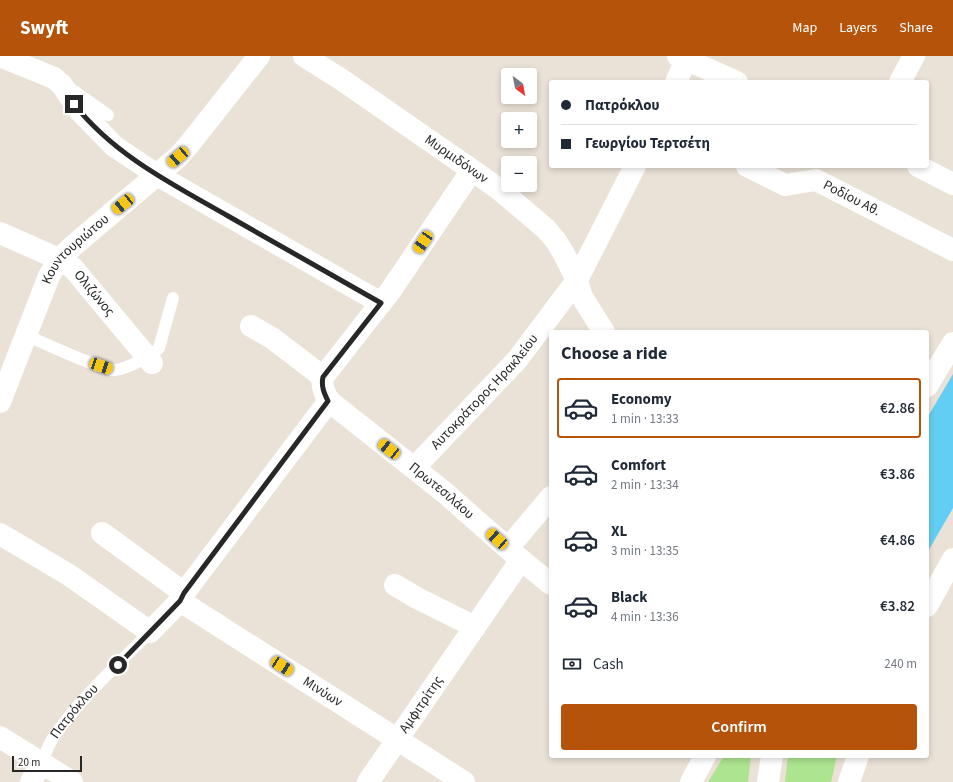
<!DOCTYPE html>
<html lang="en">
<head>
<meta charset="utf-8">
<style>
	body { margin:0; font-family:"Source Sans 3",sans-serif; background:#f2f2f3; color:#1f2937; height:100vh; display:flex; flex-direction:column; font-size:15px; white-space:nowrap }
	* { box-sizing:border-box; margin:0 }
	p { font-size:13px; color:#747a83 }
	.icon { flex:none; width:22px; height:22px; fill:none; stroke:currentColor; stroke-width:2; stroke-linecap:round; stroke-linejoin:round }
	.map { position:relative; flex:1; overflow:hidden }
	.panel { position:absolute; left:549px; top:274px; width:380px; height:428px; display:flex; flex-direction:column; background:#fff; border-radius:4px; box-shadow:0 2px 6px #0003 }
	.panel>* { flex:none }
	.hud { position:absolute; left:549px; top:24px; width:380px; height:88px; border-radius:4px; box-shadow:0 2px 6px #0003; display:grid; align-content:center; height:88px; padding:0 12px; background:#fff }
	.needle { width:26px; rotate:148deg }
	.tools { position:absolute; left:501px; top:12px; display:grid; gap:8px }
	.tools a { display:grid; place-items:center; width:36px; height:36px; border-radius:4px; background:#fff; box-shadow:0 2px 6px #0003; font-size:20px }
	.scale { position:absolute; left:12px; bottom:10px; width:70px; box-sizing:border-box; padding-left:4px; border:2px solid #272727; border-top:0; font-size:11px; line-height:14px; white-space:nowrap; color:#272727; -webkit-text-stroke:3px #fff; paint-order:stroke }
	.end { position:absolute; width:18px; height:18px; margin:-9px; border:5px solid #272727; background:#fff; box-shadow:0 0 0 2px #fff }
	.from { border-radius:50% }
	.car { position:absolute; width:12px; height:24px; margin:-12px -6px; border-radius:5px; box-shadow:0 0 3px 1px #0007; background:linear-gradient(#f5c518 24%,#345 0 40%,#f5c518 0 76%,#345 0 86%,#f5c518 0) }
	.hud b { display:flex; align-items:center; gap:14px; height:38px; font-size:15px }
	.hud b+b { border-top:1px solid #e0e1e3 }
	.hud i { width:10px; height:10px; background:#1f2937 }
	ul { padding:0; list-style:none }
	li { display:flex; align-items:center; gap:12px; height:60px; margin:0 8px 6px; padding:0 4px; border:2px solid transparent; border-radius:4px }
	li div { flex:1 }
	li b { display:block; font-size:15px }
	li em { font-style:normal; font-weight:600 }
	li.on { border-color:#b45309 }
	li>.icon { width:36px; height:36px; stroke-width:1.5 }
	h2 { padding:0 12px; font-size:18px; line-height:48px }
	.pay { display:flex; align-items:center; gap:10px; height:44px; padding:0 12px; font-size:15px }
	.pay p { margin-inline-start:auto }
	.cta { display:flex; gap:8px; margin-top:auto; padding:8px 12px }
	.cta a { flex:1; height:46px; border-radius:4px; background:#b45309; color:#fff; font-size:16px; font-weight:600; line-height:46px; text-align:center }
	header { display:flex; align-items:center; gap:24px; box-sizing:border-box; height:56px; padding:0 20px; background:#b45309; color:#fff }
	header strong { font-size:19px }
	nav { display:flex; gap:22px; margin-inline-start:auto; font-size:14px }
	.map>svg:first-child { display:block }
	.green { fill:#ade490 }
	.water { fill:#63cef3 }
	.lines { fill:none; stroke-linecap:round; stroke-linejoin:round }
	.service { stroke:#fff; stroke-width:12 }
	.minor { stroke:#fff; stroke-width:22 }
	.route { stroke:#272727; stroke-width:5 }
	.labels { text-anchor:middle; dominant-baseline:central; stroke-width:3; stroke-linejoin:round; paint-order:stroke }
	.street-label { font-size:14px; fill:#272727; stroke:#fff }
</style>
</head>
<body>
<header>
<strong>Swyft</strong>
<nav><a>Map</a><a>Layers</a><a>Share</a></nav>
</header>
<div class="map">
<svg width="953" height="726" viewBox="0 0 953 726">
	<rect width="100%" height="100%" fill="#eae2d7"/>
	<!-- green -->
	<path class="green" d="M724,700h27l-3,26h-40z
		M788,700h49l-6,26h-46z"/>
	<!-- water -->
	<path class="water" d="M953,318v134l-26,45v-135z"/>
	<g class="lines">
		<!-- service -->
		<g class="service">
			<path d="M71,33l37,26"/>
			<path d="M25,279c24,10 48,22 72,30 5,1 10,4 15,5 11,1 40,-14 47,-22l14,-50"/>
			<path id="s1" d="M41,707c4,-8 7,-17 12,-25 25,-37 65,-74 97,-106"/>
		</g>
		<!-- minor -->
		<g class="minor">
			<path d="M0,0l54,22 8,7 16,24 36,37 43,29 224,128"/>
			<path id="s2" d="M304,0l38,24 130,90 28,20 46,39 10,12 8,13 13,26 5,17 22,35"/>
			<path d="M678,0l59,26"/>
			<path d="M676,26l12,-26"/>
			<path d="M900,26l14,-26"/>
			<path id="s3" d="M747,110l38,19 31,-5 137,70"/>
			<path d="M918,110l35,18"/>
			<path id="s4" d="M0,177l59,26 14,9 79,95"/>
			<path d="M251,270l21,12 51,39"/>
			<path d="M927,330l26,-43"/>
			<path id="s5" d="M329,345l115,91 77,68 30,24"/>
			<path id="s6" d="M0,346l49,-126 10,-17 14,-13 105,-89 9,-10 72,-91"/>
			<path id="s7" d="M414,412l103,-108 60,-80 58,-114"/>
			<path d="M102,477l82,60"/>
			<path d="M0,478l69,41 81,57 30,-31 4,-8 145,-192c-5,-8 -8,-15 -6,-24l68,-87 81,-120"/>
			<path d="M508,492l43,-51"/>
			<path d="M395,529l22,13 58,29"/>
			<path id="s8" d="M180,545l284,181"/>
			<path d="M927,550l26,-47"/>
			<path d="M0,681l72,45"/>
			<path d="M31,726l10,-19"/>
			<path id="s9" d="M368,726l153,-222"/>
			<path d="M691,726l14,-26"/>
			<path d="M768,726l4,-26"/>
			<path d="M849,726l9,-26"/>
		</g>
	</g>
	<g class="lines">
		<!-- route -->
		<path class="route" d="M74,48c40,51 98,80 154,112 51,29 102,58 153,87l-58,74c-2,9 1,16 5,24l-144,192 -4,8 -62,64"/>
	</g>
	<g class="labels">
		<!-- street labels -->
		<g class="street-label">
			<text stroke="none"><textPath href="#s2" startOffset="184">Μυρμιδόνων</textPath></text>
			<text stroke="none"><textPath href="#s3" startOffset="114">Ροδίου Αθ.</textPath></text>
			<text stroke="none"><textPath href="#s6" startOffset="173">Κουντουριώτου</textPath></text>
			<text stroke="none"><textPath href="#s4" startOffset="114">Ολιζώνος</textPath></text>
			<text stroke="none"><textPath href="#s7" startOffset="104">Αυτοκράτορος Ηρακλείου</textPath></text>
			<text stroke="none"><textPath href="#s5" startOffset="144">Πρωτεσιλάου</textPath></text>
			<text stroke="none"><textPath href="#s8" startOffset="169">Μινύων</textPath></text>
			<text stroke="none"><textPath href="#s9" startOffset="94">Αμφιτρίτης</textPath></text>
			<text stroke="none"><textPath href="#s1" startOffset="62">Πατρόκλου</textPath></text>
		</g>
	</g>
</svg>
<div class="tools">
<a><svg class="needle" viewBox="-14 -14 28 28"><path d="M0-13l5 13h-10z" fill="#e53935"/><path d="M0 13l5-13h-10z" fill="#747a83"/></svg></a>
<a>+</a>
<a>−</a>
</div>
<div class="scale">20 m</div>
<i class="end from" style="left:118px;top:609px"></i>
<i class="end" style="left:74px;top:48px"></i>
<i class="car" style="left:178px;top:101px;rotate:229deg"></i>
<i class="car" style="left:123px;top:148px;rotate:231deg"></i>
<i class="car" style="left:423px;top:186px;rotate:214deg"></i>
<i class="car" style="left:101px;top:310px;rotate:109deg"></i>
<i class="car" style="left:389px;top:393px;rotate:308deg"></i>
<i class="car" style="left:497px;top:483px;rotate:312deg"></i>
<i class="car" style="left:282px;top:610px;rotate:123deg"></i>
<div class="hud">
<b><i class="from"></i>Πατρόκλου</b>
<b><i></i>Γεωργίου Τερτσέτη</b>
</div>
<section class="panel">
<h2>Choose a ride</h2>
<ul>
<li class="on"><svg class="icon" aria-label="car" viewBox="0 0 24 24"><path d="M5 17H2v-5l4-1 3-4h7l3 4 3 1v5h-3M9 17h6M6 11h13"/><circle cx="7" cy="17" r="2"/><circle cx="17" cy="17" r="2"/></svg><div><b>Economy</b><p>1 min · 13:33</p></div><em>€2.86</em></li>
<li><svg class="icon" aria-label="car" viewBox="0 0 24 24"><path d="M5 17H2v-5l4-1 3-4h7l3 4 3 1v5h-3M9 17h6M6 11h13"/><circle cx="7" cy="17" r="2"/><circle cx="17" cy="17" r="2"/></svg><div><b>Comfort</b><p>2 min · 13:34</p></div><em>€3.86</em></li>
<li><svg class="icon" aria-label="car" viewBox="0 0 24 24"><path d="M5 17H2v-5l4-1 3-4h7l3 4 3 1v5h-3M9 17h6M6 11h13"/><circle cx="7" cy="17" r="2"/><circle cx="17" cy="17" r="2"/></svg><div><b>XL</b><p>3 min · 13:35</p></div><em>€4.86</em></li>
<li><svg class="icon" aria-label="car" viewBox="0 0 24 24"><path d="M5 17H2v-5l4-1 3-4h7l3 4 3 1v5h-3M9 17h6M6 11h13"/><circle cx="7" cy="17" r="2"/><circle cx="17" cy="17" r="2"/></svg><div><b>Black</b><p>4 min · 13:36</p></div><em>€3.82</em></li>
</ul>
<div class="pay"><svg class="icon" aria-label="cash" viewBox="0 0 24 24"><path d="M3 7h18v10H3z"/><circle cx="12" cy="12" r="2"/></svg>Cash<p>240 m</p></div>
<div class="cta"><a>Confirm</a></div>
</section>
</div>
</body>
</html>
